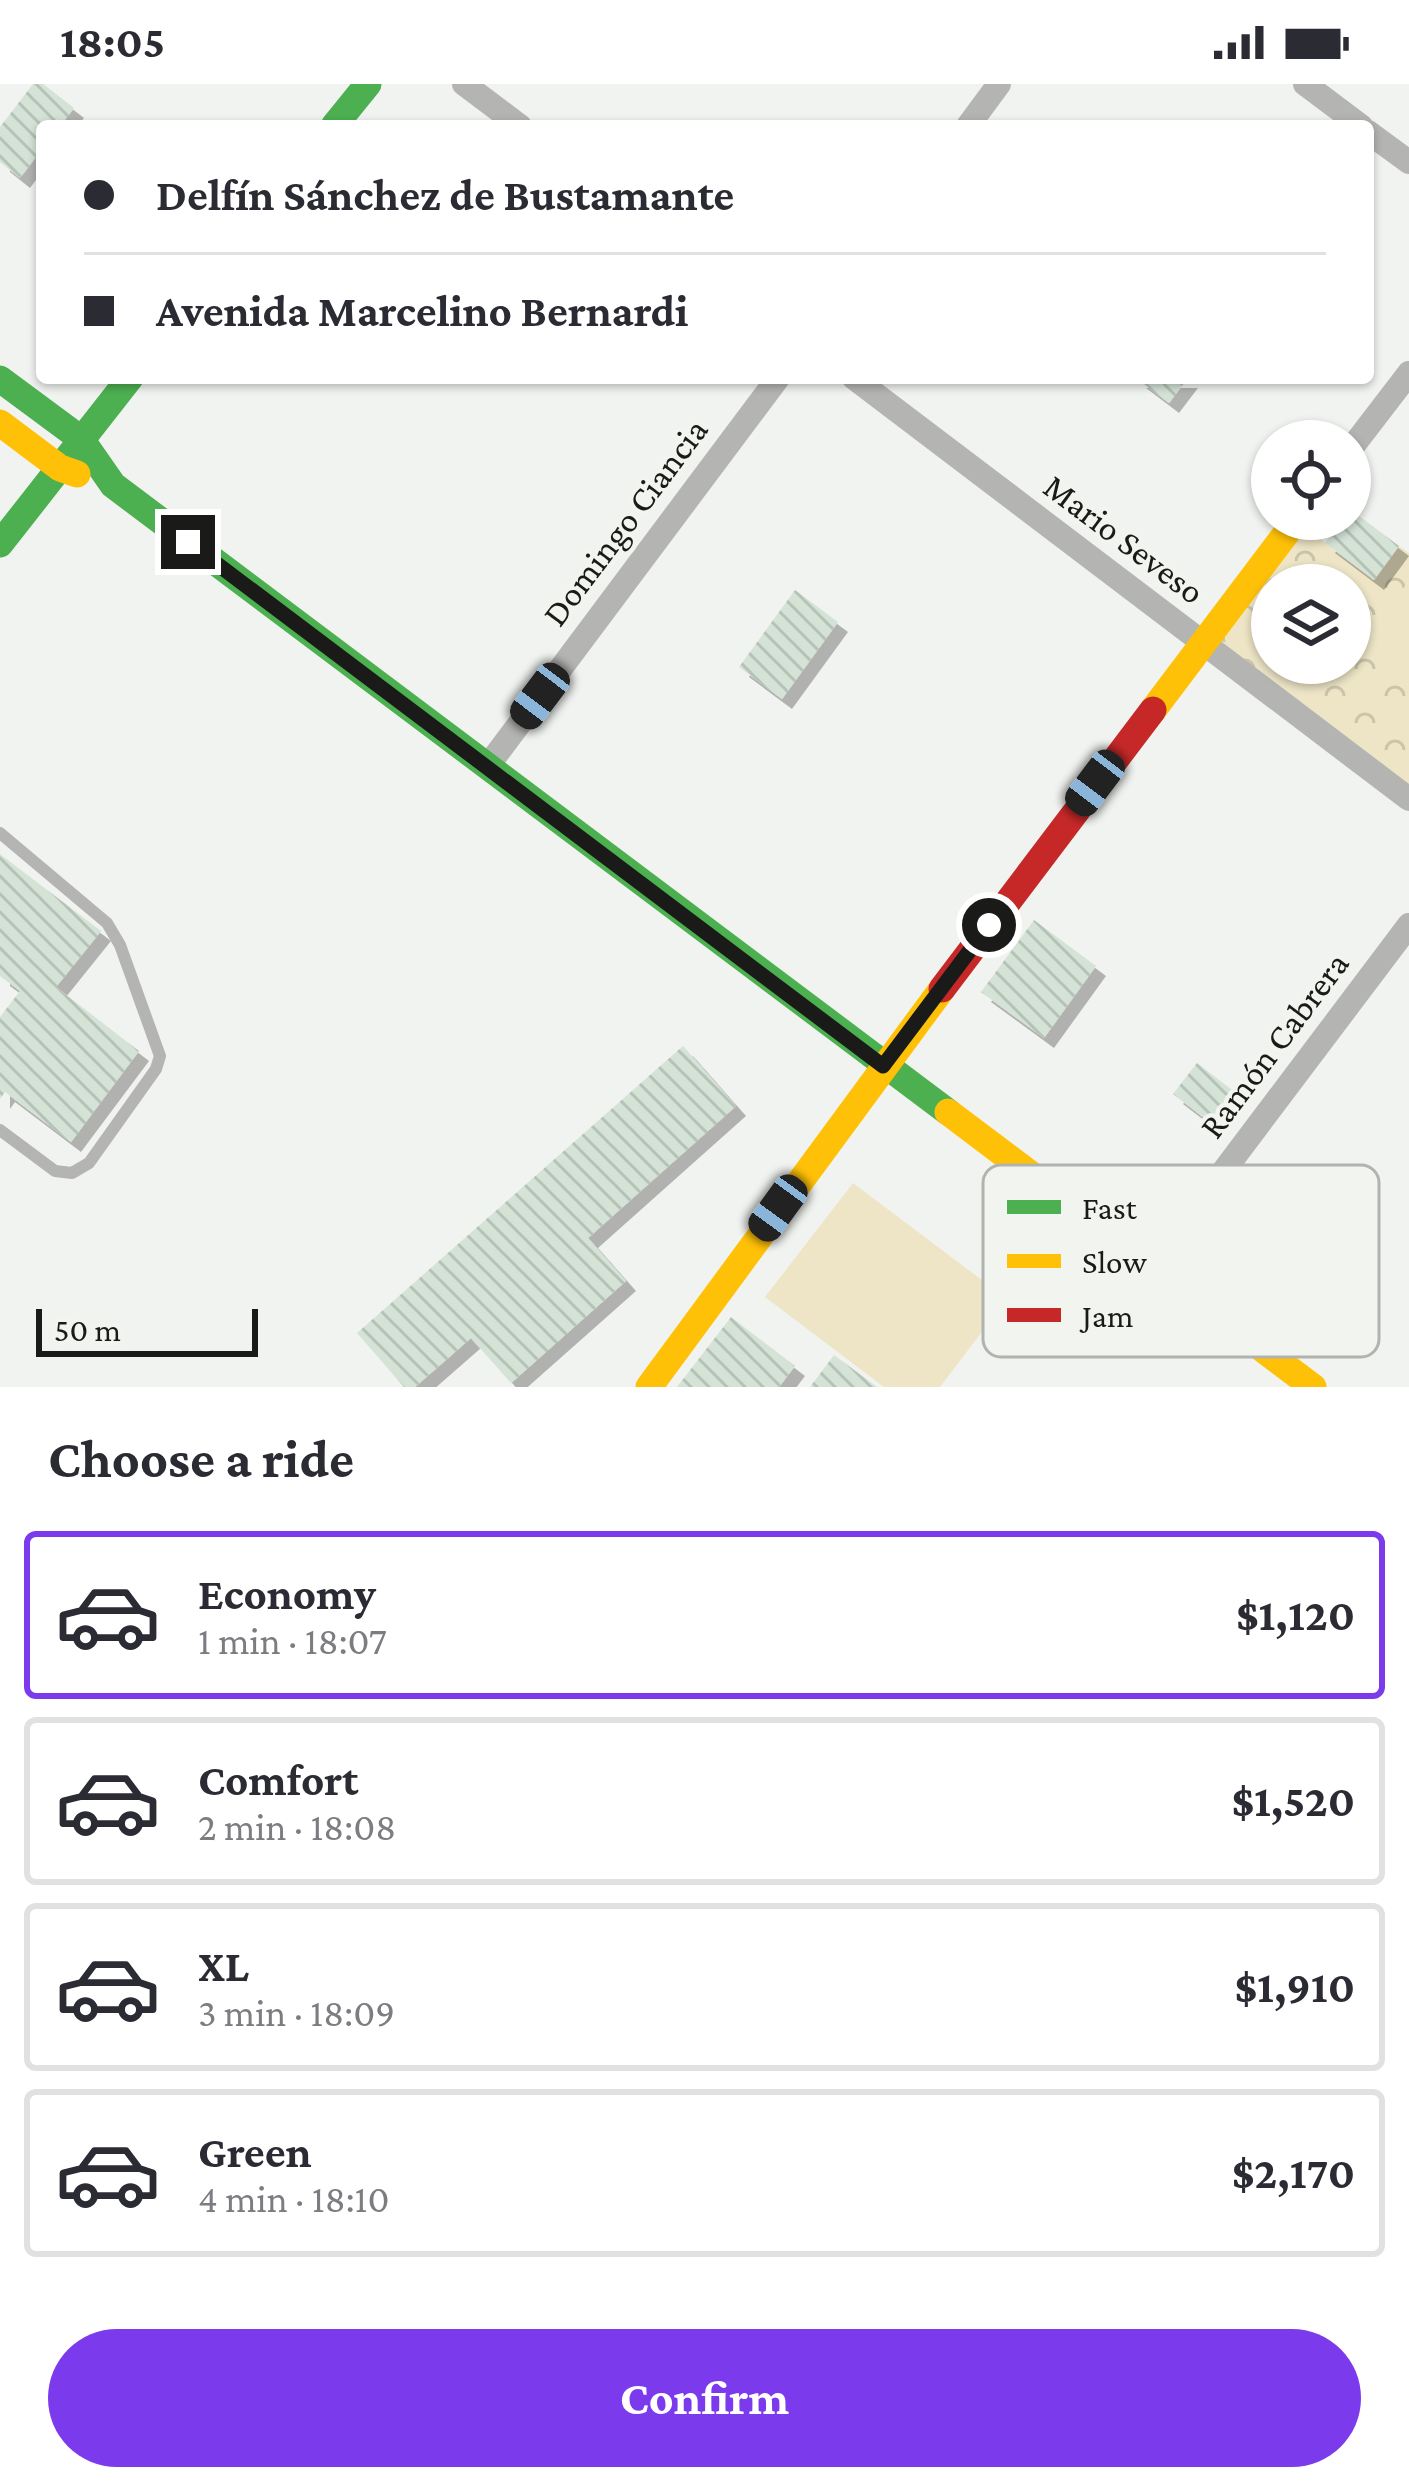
<!DOCTYPE html>
<html lang="en">
<head>
<meta charset="utf-8">
<style>
	body { margin:0; font-family:"Crimson Pro",serif; background:#f7f7f7; color:#2b2b33; height:100vh; display:flex; flex-direction:column; font-size:45px; white-space:nowrap }
	* { box-sizing:border-box; margin:0 }
	p { font-size:39px; color:#7c7c81 }
	.icon { flex:none; width:66px; height:66px; fill:none; stroke:currentColor; stroke-width:2; stroke-linecap:round; stroke-linejoin:round }
	.map { position:relative; height:1303px; overflow:hidden }
	.panel { display:flex; flex-direction:column; background:#fff; flex:1 }
	.panel>* { flex:none }
	.top-card { position:absolute; left:36px; top:36px; width:1338px; height:264px; border-radius:12px; box-shadow:0 3px 9px #0004; display:grid; align-content:center; height:264px; padding:0 48px; background:#fff }
	.fabs { position:absolute; left:1251px; top:336px; display:grid; gap:24px }
	.fabs a { display:grid; place-items:center; width:120px; height:120px; border-radius:50%; background:#fff; box-shadow:0 3px 9px #0004; font-size:60px }
	.scale { position:absolute; left:36px; bottom:30px; width:222px; box-sizing:border-box; padding-left:12px; border:6px solid #1a1b19; border-top:0; font-size:33px; line-height:42px; white-space:nowrap; color:#1a1b19; -webkit-text-stroke:9px #f1f4ef; paint-order:stroke }
	.end { position:absolute; width:54px; height:54px; margin:-27px; border:15px solid #1a1b19; background:#fff; box-shadow:0 0 0 6px #fff }
	.from { border-radius:50% }
	.car { position:absolute; width:36px; height:72px; margin:-36px -18px; border-radius:15px; box-shadow:0 0 9px 3px #0007; background:linear-gradient(#222 24%,#8ab4d8 0 40%,#222 0 76%,#8ab4d8 0 86%,#222 0) }
	.top-card b { display:flex; align-items:center; gap:42px; height:114px; font-size:45px }
	.top-card b+b { border-top:3px solid #e1e1e2 }
	.top-card i { width:30px; height:30px; background:#2b2b33 }
	ul { padding:0; list-style:none }
	li { display:flex; align-items:center; gap:36px; height:168px; margin:0 24px 18px; padding:0 24px; border:6px solid #e1e1e2; border-radius:12px }
	li div { flex:1 }
	li b { display:block; font-size:45px }
	li em { font-style:normal; font-weight:700 }
	li.active { border-color:#7c3aed }
	li>.icon { width:108px; height:108px; stroke-width:1.5 }
	h2 { padding:0 48px; font-size:54px; line-height:144px }
	.action { display:flex; gap:24px; margin-top:auto; padding:24px 48px }
	.action a { flex:1; height:138px; border-radius:72px; background:#7c3aed; color:#fff; font-size:48px; font-weight:700; line-height:138px; text-align:center }
	.status { display:flex; justify-content:space-between; align-items:center; height:84px; padding:0 60px; background:#fff; direction:ltr }
	.status svg { height:33px; fill:currentColor }
	.map>svg:first-child { display:block }
	.forest { fill:url(#forest-crowns); fill-rule:evenodd }
	.pitch { fill:#ede5c6 }
	.building { fill:url(#building-back-hatch); filter:url(#shadow) }
	.lines { fill:none; stroke-linecap:round; stroke-linejoin:round }
	.lane { stroke:#b4b4b3; stroke-width:12 }
	.street { stroke:#b4b4b3; stroke-width:24 }
	.fast { stroke:#4caf50; stroke-width:27 }
	.slow { stroke:#ffc107; stroke-width:27 }
	.jam { stroke:#c62828; stroke-width:27 }
	.route { stroke:#1a1b19; stroke-width:15 }
	.labels { text-anchor:middle; dominant-baseline:central; stroke-width:9; stroke-linejoin:round; paint-order:stroke }
	.street-label { font-size:36px; fill:#1a1b19; stroke:#f1f4ef }
	.key { fill:#f1f4ef; stroke:#b0b3af; stroke-width:3 }
	.key-label { font-size:33px; fill:#1a1b19 }
</style>
</head>
<body>
<div class="status"><b>18:05</b><svg viewBox="0 0 49 12"><path d="M0 12V9h3v3zM5 12V6h3v6zM10 12V3h3v9zM15 12V0h3v12zM26 1h20v11H26zM47 4h2v5h-2z"/></svg></div>
<div class="map">
<svg width="1409" height="1303" viewBox="0 0 1409 1303">
	<defs>
		<pattern id="forest-crowns" width="20" height="18" patternUnits="userSpaceOnUse" patternTransform="scale(3)"><rect width="20" height="18" fill="#ede5c6"/><path d="M2 6a3 3 0 1 1 6 0M12 15a3 3 0 1 1 6 0" fill="none" stroke="#cbc4aa"/></pattern>
		<pattern id="building-back-hatch" width="6" height="6" patternUnits="userSpaceOnUse" patternTransform="scale(3)"><rect width="6" height="6" fill="#d4e3d6"/><path d="M-1 5l2 2M0 0l6 6M5-1l2 2" fill="none" stroke="#b5c2b7"/></pattern>
		<filter id="shadow"><feDropShadow dx="10" dy="10" stdDeviation="0" flood-color="#0004"/></filter>
	</defs>
	<rect width="100%" height="100%" fill="#f1f3f0"/>
	<!-- forest -->
	<path class="forest" d="M1303,442l70,53 26,-33 10,7v237l-195,-148zM1272,501h78v78h-78z"/>
	<!-- pitch -->
	<path class="pitch" d="M1407,499l2,1v87l-43,-32z
		M853,1099l154,116 -67,88h-56l-119,-90z"/>
	<!-- building -->
	<path class="building" d="M33,0h10l31,24 -14,18h-18v23l-22,29 -20,-16v-35z
		M1136,294h52l-19,25z
		M1350,425l49,37 -25,34 -49,-37 18,-24h7z
		M795,506l43,32 -56,77 -43,-32z
		M0,770l101,77 -45,56 83,64 -68,91 -66,-50 -5,7v-82l20,-26 -20,-15z
		M1034,836l62,46 -52,72 -63,-46z
		M683,962l53,60 -148,132 38,43 -115,102 -40,-45 -56,49h-11l-47,-54z
		M1197,979l39,30 -24,31 -39,-30z
		M731,1233l64,49 -16,21h-102z
		M834,1271l43,32h-67z"/>
	<g class="lines">
		<!-- lane -->
		<path class="lane" d="M0,749l107,90 13,22 40,111 -4,13 -67,94 -17,10 -17,-2 -55,-41"/>
		<!-- street -->
		<path class="street" d="M464,0l56,42
			M1305,0l56,42
			M968,42l31,-42
			M1368,48l41,30
			M854,294l555,421
			M1350,366l59,-77
			M487,683l291,-389
			M1152,1182l257,-341"/>
		<!-- fast -->
		<path class="fast" d="M334,42l34,-42
			M0,295l81,60 32,46 835,627
			M0,460l130,-166"/>
		<!-- slow -->
		<path class="slow" d="M0,339l60,45 17,6
			M1153,626l144,-191
			M948,1028l365,275
			M649,1303l293,-398"/>
		<!-- jam -->
		<path class="jam" d="M942,905l211,-279"/>
	</g>
	<g class="lines">
		<!-- route -->
		<path class="route" d="M188,458l695,524 106,-141"/>
	</g>
	<g class="labels">
		<!-- street labels -->
		<g class="street-label">
			<text transform="translate(625 438) rotate(-53)">Domingo Ciancia</text>
			<text transform="translate(1124 455) rotate(37)">Mario Seveso</text>
			<text transform="translate(1274 961) rotate(-53)">Ramón Cabrera</text>
		</g>
	</g>
	<!-- legend -->
	<rect x="983" y="1081" width="396" height="192" rx="18" class="key"/>
	<rect x="1007" y="1116" width="54" height="14" fill="#4caf50"/>
	<rect x="1007" y="1170" width="54" height="14" fill="#ffc107"/>
	<rect x="1007" y="1224" width="54" height="14" fill="#c62828"/>
	<g class="key-label">
		<text x="1082" y="1135">Fast</text>
		<text x="1082" y="1189">Slow</text>
		<text x="1082" y="1243">Jam</text>
	</g>
</svg>
<div class="fabs">
<a><svg class="icon" aria-label="locate" viewBox="0 0 24 24"><circle cx="12" cy="12" r="6"/><path d="M12 2v4M12 18v4M2 12h4M18 12h4"/></svg></a>
<a><svg class="icon" aria-label="layers" viewBox="0 0 24 24"><path d="M12 4l9 5-9 5-9-5zM3 14l9 5 9-5"/></svg></a>
</div>
<div class="scale">50 m</div>
<i class="end from" style="left:989px;top:841px"></i>
<i class="end" style="left:188px;top:458px"></i>
<i class="car" style="left:540px;top:612px;rotate:217deg"></i>
<i class="car" style="left:1095px;top:699px;rotate:217deg"></i>
<i class="car" style="left:778px;top:1124px;rotate:216deg"></i>
<div class="top-card">
<b><i class="from"></i>Delfín Sánchez de Bustamante</b>
<b><i></i>Avenida Marcelino Bernardi</b>
</div>
</div>
<section class="panel">
<h2>Choose a ride</h2>
<ul>
<li class="active"><svg class="icon" aria-label="car" viewBox="0 0 24 24"><path d="M5 17H2v-5l4-1 3-4h7l3 4 3 1v5h-3M9 17h6M6 11h13"/><circle cx="7" cy="17" r="2"/><circle cx="17" cy="17" r="2"/></svg><div><b>Economy</b><p>1 min · 18:07</p></div><em>$1,120</em></li>
<li><svg class="icon" aria-label="car" viewBox="0 0 24 24"><path d="M5 17H2v-5l4-1 3-4h7l3 4 3 1v5h-3M9 17h6M6 11h13"/><circle cx="7" cy="17" r="2"/><circle cx="17" cy="17" r="2"/></svg><div><b>Comfort</b><p>2 min · 18:08</p></div><em>$1,520</em></li>
<li><svg class="icon" aria-label="car" viewBox="0 0 24 24"><path d="M5 17H2v-5l4-1 3-4h7l3 4 3 1v5h-3M9 17h6M6 11h13"/><circle cx="7" cy="17" r="2"/><circle cx="17" cy="17" r="2"/></svg><div><b>XL</b><p>3 min · 18:09</p></div><em>$1,910</em></li>
<li><svg class="icon" aria-label="car" viewBox="0 0 24 24"><path d="M5 17H2v-5l4-1 3-4h7l3 4 3 1v5h-3M9 17h6M6 11h13"/><circle cx="7" cy="17" r="2"/><circle cx="17" cy="17" r="2"/></svg><div><b>Green</b><p>4 min · 18:10</p></div><em>$2,170</em></li>
</ul>
<div class="action"><a>Confirm</a></div>
</section>
</body>
</html>
